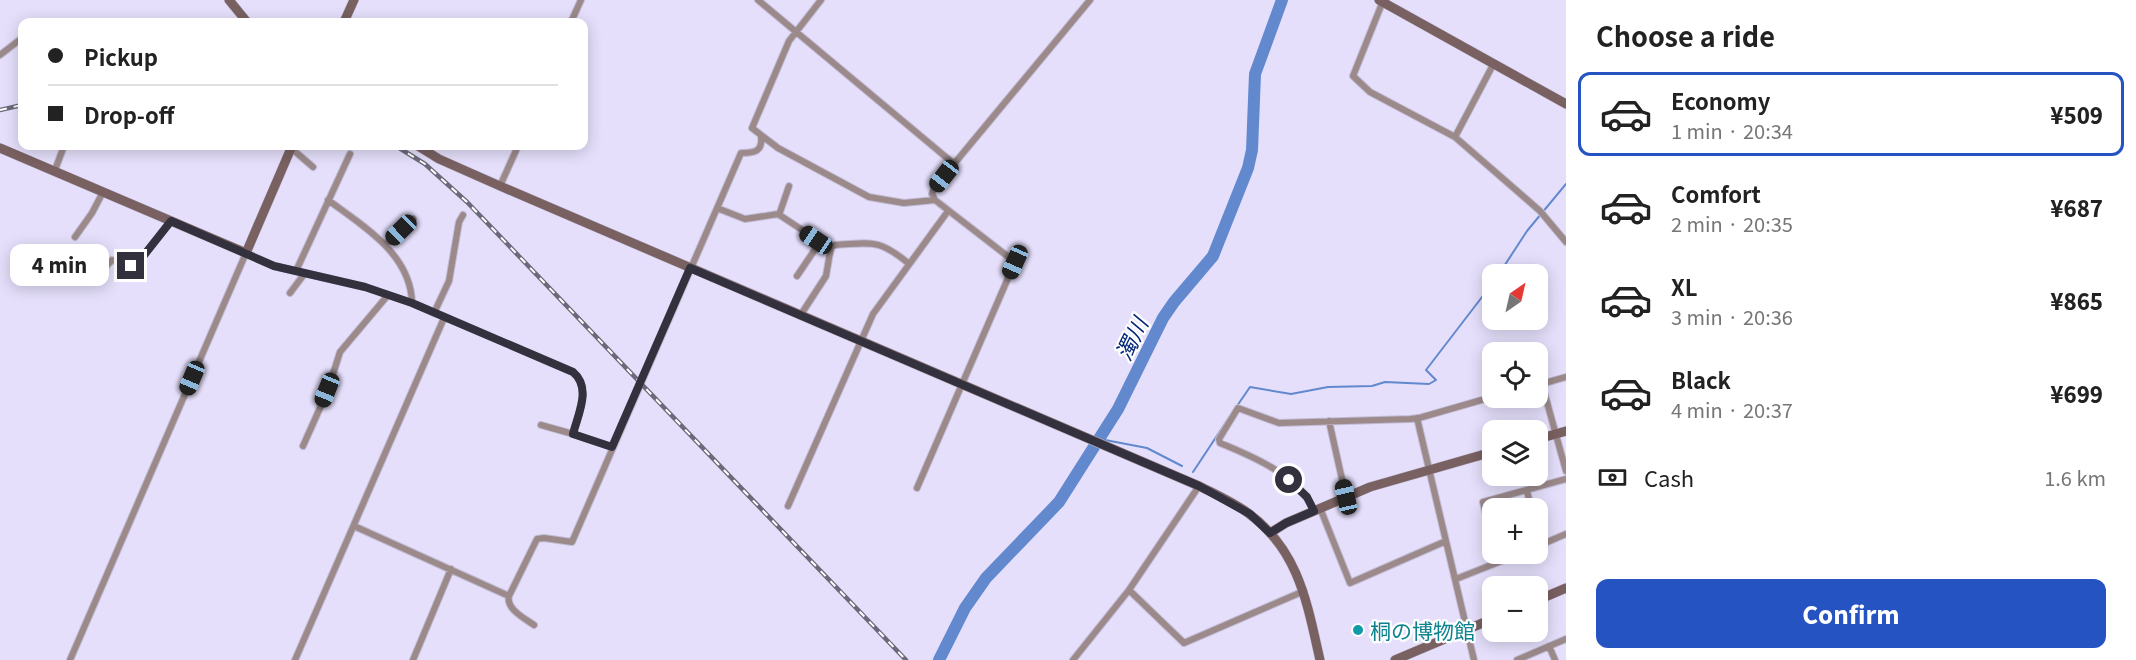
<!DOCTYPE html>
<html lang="en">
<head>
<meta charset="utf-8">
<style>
	body { margin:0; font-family:Georgia,"Noto Sans JP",serif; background:#f2f2f2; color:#222; height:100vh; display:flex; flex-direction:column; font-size:22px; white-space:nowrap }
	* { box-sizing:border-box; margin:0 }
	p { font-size:20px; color:#767676 }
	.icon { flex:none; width:33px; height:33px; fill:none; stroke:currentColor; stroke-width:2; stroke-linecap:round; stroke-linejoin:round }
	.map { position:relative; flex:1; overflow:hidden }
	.sheet { display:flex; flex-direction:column; background:#fff; width:570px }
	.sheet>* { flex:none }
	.banner { position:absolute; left:18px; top:18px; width:570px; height:132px; border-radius:12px; box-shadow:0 3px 15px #0003; display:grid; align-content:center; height:132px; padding:0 30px; background:#fff }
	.needle { width:39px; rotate:34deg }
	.fabs { position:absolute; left:1482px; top:264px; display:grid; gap:12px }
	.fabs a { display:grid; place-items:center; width:66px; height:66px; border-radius:12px; background:#fff; box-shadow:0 3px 15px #0003; font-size:30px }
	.end { position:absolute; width:27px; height:27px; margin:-14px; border:8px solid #33313e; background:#fff; box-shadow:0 0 0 3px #fff }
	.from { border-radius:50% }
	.bubble { position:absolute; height:42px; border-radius:12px; background:#fff; box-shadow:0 3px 15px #0003; font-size:20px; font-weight:800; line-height:42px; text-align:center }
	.car { position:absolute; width:18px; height:36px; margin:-18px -9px; border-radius:8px; box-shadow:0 0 4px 2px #0007; background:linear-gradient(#222 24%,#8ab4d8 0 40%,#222 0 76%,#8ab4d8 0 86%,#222 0) }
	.banner b { display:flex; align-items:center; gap:21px; height:57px; font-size:22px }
	.banner b+b { border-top:2px solid #e0e0e0 }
	.banner i { width:15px; height:15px; background:#222 }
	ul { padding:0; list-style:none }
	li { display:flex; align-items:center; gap:18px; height:84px; margin:0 12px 9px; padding:0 18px; border:3px solid transparent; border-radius:12px }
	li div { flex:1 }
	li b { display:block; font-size:22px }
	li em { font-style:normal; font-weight:800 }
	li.selected { border-color:#2653c2 }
	li>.icon { width:54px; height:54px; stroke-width:1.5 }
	h2 { padding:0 30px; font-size:27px; line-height:72px }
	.pay { display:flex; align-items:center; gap:15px; height:66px; padding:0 30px; font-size:22px }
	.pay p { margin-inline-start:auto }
	.cta { display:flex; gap:12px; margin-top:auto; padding:12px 30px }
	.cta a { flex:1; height:69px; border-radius:12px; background:#2653c2; color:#fff; font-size:24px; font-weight:800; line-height:69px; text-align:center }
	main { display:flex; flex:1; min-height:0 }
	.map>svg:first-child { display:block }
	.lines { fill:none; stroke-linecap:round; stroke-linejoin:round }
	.stream { stroke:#6288ce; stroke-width:2 }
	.river { stroke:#6288ce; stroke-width:12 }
	.street-casing { stroke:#c1bcd5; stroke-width:8 }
	.secondary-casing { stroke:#c1bcd5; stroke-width:10 }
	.street { stroke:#9c8a8b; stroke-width:6 }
	.secondary { stroke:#796061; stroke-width:9 }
	.rail-casing { stroke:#6c697a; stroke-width:4.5 }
	.rail { stroke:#fff; stroke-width:2; stroke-dasharray:7; stroke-linecap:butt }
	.route { stroke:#33313e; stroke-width:8 }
	.culture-dot { fill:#0f9aa8; stroke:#fff; stroke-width:2 }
	.labels { text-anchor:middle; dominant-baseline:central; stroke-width:4.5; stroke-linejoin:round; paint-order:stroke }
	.culture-label { font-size:21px; fill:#0d838f; stroke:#fff; text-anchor:start }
	.water-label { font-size:22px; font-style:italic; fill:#012779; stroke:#fff }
</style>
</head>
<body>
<main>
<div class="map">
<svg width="1566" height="660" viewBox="0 0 1566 660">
	<rect width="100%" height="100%" fill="#e5dffb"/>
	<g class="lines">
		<!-- stream -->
		<path class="stream" d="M1499,274l28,-43 39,-47
			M1237,406l13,-19 41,7 37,-7 44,-1 13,-4 44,2 7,-4 -10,-10 66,-86
			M1100,439l47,9 35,18
			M1193,472l37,-56"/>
		<!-- river -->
		<path class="river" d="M939,660l26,-52 21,-30 73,-76 59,-93 45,-91 11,-16 39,-46 35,-88 4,-18 3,-76 27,-74"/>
		<defs>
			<path id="street" d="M758,0l195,163
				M821,0l-32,41 -37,87 26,20 91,49 35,6 31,-3
				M1383,1l-30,75 17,16 85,45 85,74 26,31
				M571,22l10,-22
				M0,55l22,-17
				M1455,137l39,-74
				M291,148l22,19
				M55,170l9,-24
				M500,186l18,-40
				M328,200c35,26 83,54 84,103
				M717,208l28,11 33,-5 44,29 9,4
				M779,215l10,-29
				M75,237l17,-24 11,-21
				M386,244l27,-25
				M296,271l54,-117
				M99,274l13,-14 23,7 36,-46
				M797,276l23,-34
				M290,293l15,-20
				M434,313l15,-32 10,-59 4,-7
				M800,316l26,-40 5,-29 4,-2c36,-2 43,-7 73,18
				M1542,384l24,87
				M1538,385l28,-8
				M1417,418l57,242
				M1329,421l17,76
				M541,425l32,9
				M303,446l25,-56 12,-38 48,-57
				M917,488l98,-226 -80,-62 -3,-6 2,-6 156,-188
				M1527,491l4,17
				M788,506l85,-192 75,-103
				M1320,508l30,75 96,-42
				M1314,511c-14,-35 -62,-55 -94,-68l-1,-4 19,-31 41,15 131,-4 9,-1 73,-21
				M354,526l155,70
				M1492,541l-9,-39 83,-23
				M1538,546l28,-12
				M1456,579l63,-25
				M1129,590l55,53 120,-52
				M534,625c-10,-7 -28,-16 -25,-29l28,-57 7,-1 28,4 169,-389c13,0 22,-1 20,-17
				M1549,646l6,14
				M70,660l176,-407 28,13 91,21 47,16 161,69c19,15 5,42 0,62l39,13
				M295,660l149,-342
				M413,660l38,-91
				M1073,660l56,-70 70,-104
				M1517,660l49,-21"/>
			<path id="secondary" d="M229,0l18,22
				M1379,0l187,104
				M344,22l10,-22
				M418,146l21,13 61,27 699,300c16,8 34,16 49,27 51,37 59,90 72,147
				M0,148l246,105 46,-107
				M1538,439l28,-8
				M1270,533l16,-10 84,-36 122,-35
				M1538,600l28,-12
				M1395,660l97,-41"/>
		</defs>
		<!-- street casing -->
		<use href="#street" class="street-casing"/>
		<!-- secondary casing -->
		<use href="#secondary" class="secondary-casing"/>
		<!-- street -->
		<use href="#street" class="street"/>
		<!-- secondary -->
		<use href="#secondary" class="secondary"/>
		<defs>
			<path id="rail" d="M0,110l22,-5
				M396,146l29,18 42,38 439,458"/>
		</defs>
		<!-- rail casing -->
		<use href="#rail" class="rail-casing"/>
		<!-- rail -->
		<use href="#rail" class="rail"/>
	</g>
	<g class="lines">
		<!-- route -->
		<path class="route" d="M131,266l6,-2 34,-43 103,45 91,21 47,16 161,69c19,16 5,42 0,62l39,13 78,-179 509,218 51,28 20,19 16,-10 28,-12 -7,-14 -18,-17"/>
	</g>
	<!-- markers -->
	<circle class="culture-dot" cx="1358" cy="630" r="6"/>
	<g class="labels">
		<!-- culture labels -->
		<g class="culture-label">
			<text x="1370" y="630">桐の博物館</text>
		</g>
		<!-- water labels -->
		<g class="water-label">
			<text transform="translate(1130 338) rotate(-64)">濁川</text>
		</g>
	</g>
</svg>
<div class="fabs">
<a><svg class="needle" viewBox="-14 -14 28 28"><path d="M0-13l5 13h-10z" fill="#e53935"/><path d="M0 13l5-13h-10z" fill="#767676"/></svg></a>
<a><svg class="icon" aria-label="locate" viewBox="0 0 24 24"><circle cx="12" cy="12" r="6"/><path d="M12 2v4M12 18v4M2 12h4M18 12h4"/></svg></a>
<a><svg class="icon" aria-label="layers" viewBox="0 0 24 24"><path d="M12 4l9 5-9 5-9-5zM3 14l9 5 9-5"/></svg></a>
<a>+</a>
<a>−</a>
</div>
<i class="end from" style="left:1289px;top:480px"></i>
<i class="end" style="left:131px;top:266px"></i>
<div class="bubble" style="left:10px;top:244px;width:99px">4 min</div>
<i class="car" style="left:944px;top:176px;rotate:218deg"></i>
<i class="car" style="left:401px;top:230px;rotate:226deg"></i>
<i class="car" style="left:816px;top:240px;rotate:304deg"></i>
<i class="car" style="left:1015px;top:262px;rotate:204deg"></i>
<i class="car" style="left:192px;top:378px;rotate:203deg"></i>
<i class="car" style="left:327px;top:390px;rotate:202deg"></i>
<i class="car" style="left:1346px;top:497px;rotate:347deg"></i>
<div class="banner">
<b><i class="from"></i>Pickup</b>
<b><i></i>Drop-off</b>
</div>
</div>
<section class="sheet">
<h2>Choose a ride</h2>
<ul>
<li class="selected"><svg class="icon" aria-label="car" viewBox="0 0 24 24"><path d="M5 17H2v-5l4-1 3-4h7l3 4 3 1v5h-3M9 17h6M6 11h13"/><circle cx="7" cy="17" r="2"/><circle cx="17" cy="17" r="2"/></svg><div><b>Economy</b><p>1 min · 20:34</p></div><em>¥509</em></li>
<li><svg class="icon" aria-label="car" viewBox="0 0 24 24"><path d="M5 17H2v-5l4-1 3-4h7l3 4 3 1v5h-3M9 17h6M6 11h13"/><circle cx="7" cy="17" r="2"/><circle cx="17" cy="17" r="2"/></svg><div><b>Comfort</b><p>2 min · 20:35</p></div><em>¥687</em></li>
<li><svg class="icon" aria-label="car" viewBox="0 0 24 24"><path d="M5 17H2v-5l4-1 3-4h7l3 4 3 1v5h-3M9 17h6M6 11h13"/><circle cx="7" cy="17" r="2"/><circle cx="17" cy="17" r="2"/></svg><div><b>XL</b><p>3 min · 20:36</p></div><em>¥865</em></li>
<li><svg class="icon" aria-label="car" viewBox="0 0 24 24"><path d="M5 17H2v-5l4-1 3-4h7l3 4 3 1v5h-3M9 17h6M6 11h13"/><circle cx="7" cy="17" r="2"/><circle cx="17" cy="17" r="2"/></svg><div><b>Black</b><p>4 min · 20:37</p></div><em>¥699</em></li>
</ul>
<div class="pay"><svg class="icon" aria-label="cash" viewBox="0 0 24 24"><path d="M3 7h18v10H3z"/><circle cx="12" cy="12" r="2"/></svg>Cash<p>1.6 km</p></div>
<div class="cta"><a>Confirm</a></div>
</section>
</main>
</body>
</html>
